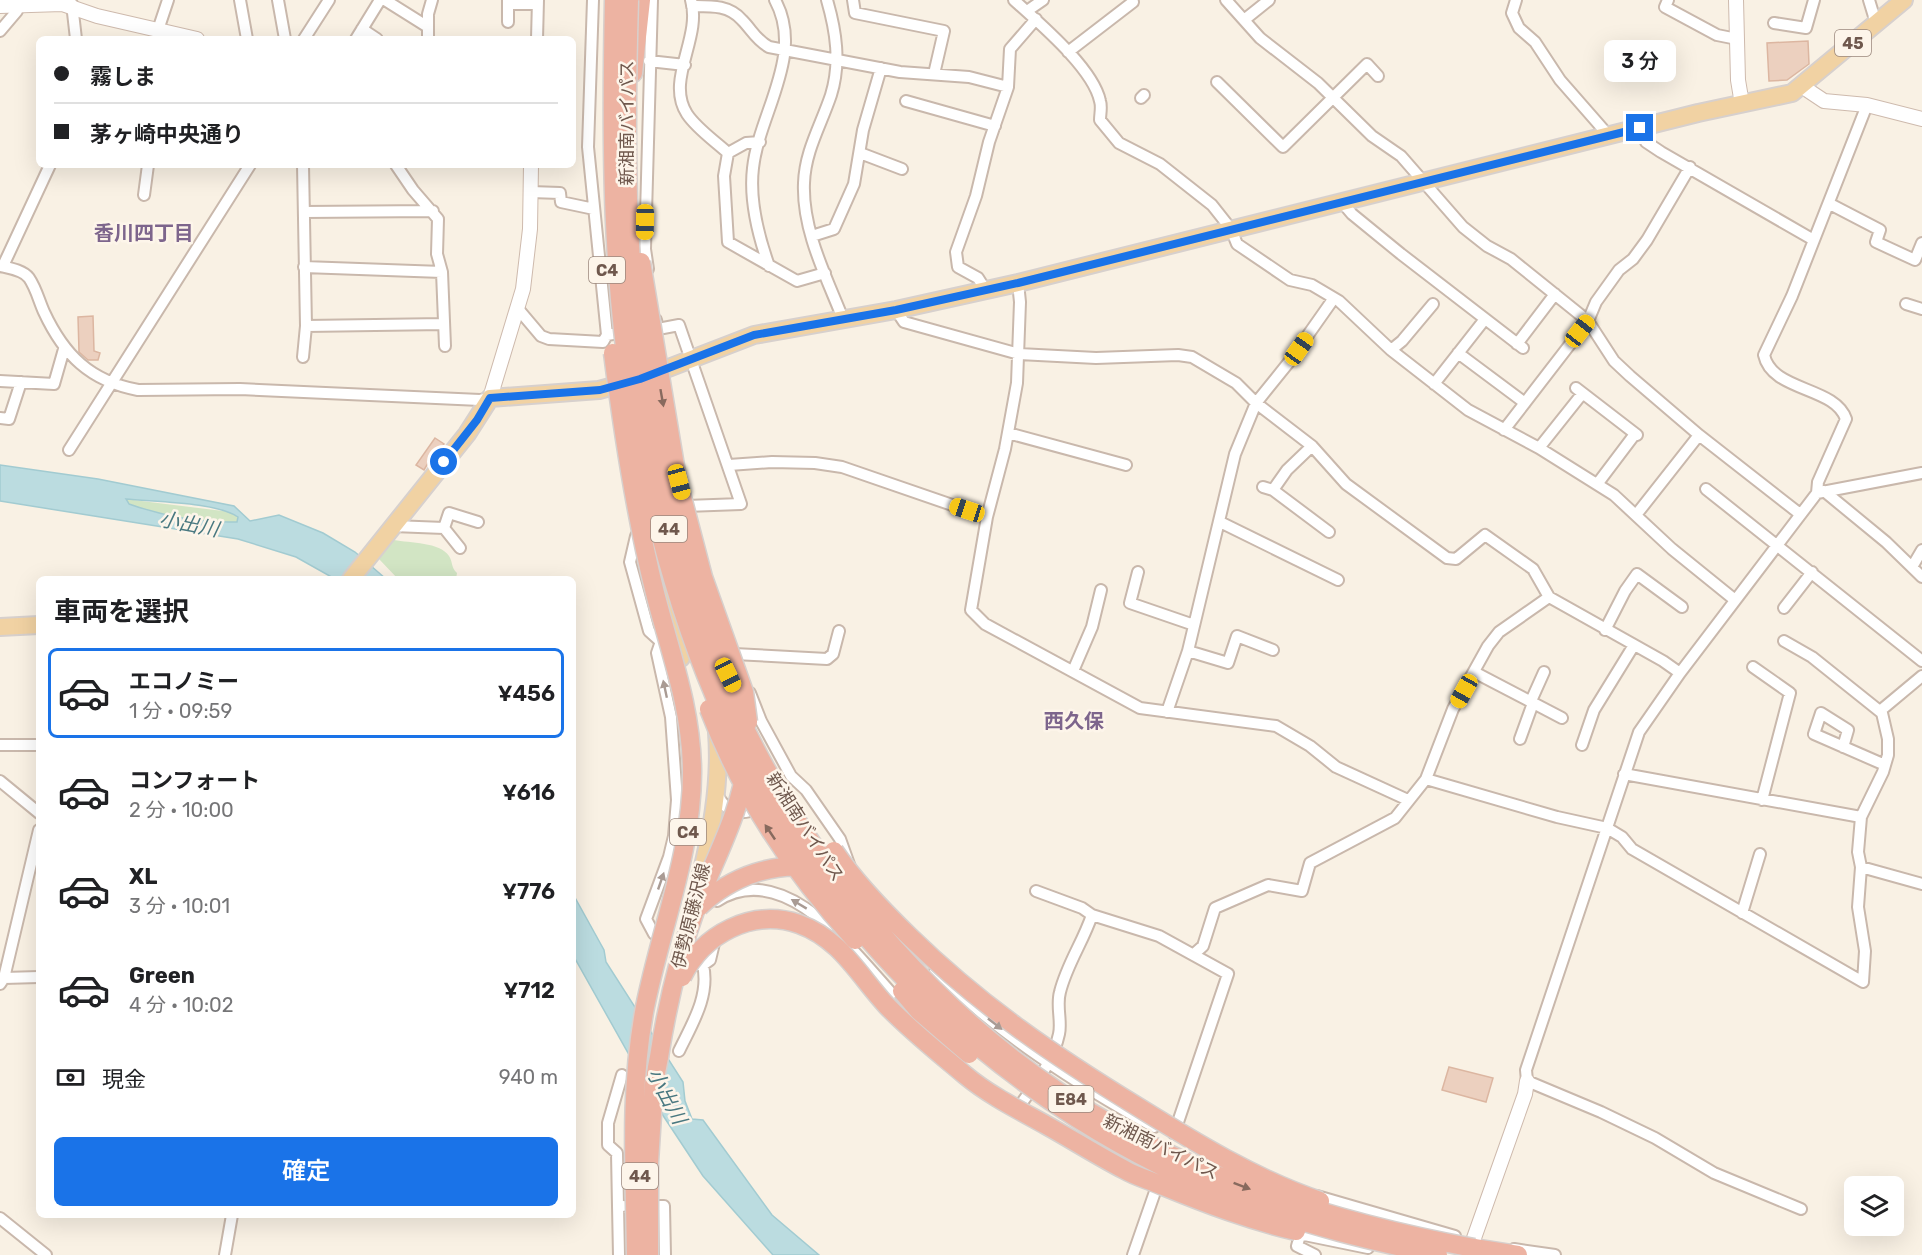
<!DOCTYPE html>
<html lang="ja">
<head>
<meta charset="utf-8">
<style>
	body { margin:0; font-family:Rubik,"Noto Sans JP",sans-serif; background:#f6f6f6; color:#202124; height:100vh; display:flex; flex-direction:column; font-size:22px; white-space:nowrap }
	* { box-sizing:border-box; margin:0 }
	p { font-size:20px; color:#757577 }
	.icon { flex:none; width:33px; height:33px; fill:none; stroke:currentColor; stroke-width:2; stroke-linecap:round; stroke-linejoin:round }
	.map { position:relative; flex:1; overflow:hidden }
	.sheet { position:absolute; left:36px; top:576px; width:540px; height:642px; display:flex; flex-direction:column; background:#fff; border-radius:9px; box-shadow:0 6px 24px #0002 }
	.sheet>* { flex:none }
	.top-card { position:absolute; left:36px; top:36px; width:540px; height:132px; border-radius:9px; box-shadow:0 6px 24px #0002; display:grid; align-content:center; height:132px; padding:0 18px; background:#fff }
	.fabs { position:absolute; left:1844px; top:1176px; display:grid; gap:12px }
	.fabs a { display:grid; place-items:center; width:60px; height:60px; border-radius:9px; background:#fff; box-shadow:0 6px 24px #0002; font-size:30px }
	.end { position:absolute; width:27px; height:27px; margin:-14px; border:8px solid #1a73e8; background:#fff; box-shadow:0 0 0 3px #fff }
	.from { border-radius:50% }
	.bubble { position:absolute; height:42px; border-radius:9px; background:#fff; box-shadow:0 6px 24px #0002; font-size:20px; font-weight:600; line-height:42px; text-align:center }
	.car { position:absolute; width:18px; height:36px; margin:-18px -9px; border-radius:8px; box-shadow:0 0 4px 2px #0007; background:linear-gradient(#f5c518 24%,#345 0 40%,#f5c518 0 76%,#345 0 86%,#f5c518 0) }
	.top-card b { display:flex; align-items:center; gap:21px; height:57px; font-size:22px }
	.top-card b+b { border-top:2px solid #e0e0e0 }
	.top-card i { width:15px; height:15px; background:#202124 }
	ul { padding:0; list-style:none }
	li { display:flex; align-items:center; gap:18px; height:90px; margin:0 12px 9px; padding:0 6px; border:3px solid transparent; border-radius:9px }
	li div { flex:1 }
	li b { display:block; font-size:22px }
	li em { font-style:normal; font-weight:600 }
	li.on { border-color:#1a73e8 }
	li>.icon { width:54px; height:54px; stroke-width:1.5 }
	h2 { padding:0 18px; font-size:27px; line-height:72px }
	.pay { display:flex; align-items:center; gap:15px; height:66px; padding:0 18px; font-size:22px }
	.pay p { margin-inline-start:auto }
	.cta { display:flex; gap:12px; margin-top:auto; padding:12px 18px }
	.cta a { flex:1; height:69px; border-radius:9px; background:#1a73e8; color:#fff; font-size:24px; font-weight:600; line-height:69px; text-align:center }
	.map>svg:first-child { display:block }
	.green { fill:#d2e5c4 }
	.water { fill:#bbdce0; stroke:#a2cbd1; stroke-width:1.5; fill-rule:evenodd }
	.building { fill:#ecd0bf; stroke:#dcb6a1; stroke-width:1.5 }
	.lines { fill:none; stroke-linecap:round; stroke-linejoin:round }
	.street-casing { stroke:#c9b8ac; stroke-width:14 }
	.secondary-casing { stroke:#cebaad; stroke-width:16 }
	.primary-casing { stroke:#d7d0cd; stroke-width:20 }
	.highway-casing { stroke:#d7d0cd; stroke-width:21 }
	.street { stroke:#fff; stroke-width:10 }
	.secondary { stroke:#fff; stroke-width:14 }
	.primary { stroke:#f1d2a3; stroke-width:16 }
	.highway { stroke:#edb3a2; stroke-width:18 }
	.highway-bridge-casing { stroke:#d7d0cd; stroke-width:21; stroke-linecap:butt }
	.highway-bridge { stroke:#edb3a2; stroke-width:18 }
	.oneway { fill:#886a5e }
	.oneway2 { fill:#a99b94 }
	.route { stroke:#1a73e8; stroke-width:8 }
	.labels { text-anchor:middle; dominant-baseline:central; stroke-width:5; stroke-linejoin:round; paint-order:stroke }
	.shield { fill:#fdf5ea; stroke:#9a877c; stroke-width:1.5 }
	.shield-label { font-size:16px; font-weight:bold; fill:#6f584d }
	.street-label { font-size:18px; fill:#6f584d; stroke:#fdf5ea }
	.neighbourhood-label { font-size:20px; font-weight:bold; fill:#7d658c; stroke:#fdf5ea }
	.water-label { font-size:20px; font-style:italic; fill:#497880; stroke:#fdf5ea }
</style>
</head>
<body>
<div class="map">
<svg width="1922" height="1255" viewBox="0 0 1922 1255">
	<rect width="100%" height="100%" fill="#f9f1e4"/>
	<!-- green -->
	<path class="green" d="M125,499l106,13 7,5v5c-37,1 -75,-6 -110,-18z
		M394,540c16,3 46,2 55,16 4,6 2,12 8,17l-1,6h-58l-19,-20z"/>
	<!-- water -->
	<path class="water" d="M0,465l98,14 136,27 16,15 29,-6 44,18 32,19 31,27h-51l-39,-22 -58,-18 -238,-38zM126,499c28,3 90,3 112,18l-1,5c-36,1 -74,-6 -108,-18z
		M573,894l31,56 2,12 77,120 2,19 7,18 11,1 69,95 47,40h-46l-70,-79 -39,-59 -91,-162z"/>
	<!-- building -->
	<path class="building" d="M1808,41l1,23 -22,16 -18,1 -2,-38z
		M93,316l1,35 6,2 -2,7h-10l-9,-8 -1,-35z
		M435,438l9,6 -8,11 -2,-2 -10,17 -8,-5z
		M1449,1067l44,11 -7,24 -44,-12z"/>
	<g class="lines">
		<defs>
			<path id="street" d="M240,0l7,39
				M278,0l7,39
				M385,0l43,27
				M508,0v4h30
				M593,0l-5,147 19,188
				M691,0c11,38 -26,80 -4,114 10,15 28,27 41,39l-4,23 4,66 69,39 28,-8
				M827,0c9,31 14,63 4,95 -10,30 -26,56 -27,88 -2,47 22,93 39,136
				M853,0l2,13 89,18 -10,43
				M1014,0c25,23 79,68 86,101 2,6 0,13 0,19l19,23 41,21 52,41 19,24 6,15 53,36 22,5 27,16 52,49 77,60 71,38 75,47 58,54 63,51
				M1226,0l34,38 58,45 54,53 29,20 62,71 24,19 24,13 77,62 26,40 16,15 69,59 101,79
				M1516,0l-4,13 7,15 16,14 25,38 49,56
				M1668,0l-3,7 52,28 20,4
				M1869,0l7,23
				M72,4l4,35
				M692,6c19,0 37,-1 50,14 10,10 14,20 27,27l131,25 69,5 39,10
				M1027,11l16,-11
				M1244,20l25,-20
				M508,22v-18
				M1774,23l32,5 8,-28
				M362,29l15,10
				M158,30l10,-30
				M0,31l17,-20v-7
				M304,39l25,-39
				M356,39l24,-39
				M428,39v-25l4,-14
				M537,39l1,-39
				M1068,52l65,-50
				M649,61l36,4
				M1217,82l66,65 84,-83 11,12
				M1141,98l3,-3
				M906,101l89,25
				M1640,128l6,14 15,10 151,87
				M728,153l18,-10 14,-1
				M860,153l42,16
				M303,165l3,161 -3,31
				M396,165l17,25 25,29 -1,35 5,18 3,74
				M531,192l29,1 1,9 33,7
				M144,195l4,-30
				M1341,201l11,13 49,40 122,94
				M1830,204l50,26 -4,12 39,18 7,-17
				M304,212l129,-1
				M812,236l22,-7 20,-45 9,-54 18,-62
				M645,249l3,20
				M640,250l5,-1 7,-249
				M0,266c9,2 23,4 29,12 7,10 10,23 15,34 20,43 46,69 94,78l102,-1 240,11 10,-2
				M3,266l47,-101
				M769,266c-11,-31 -20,-65 -16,-98 6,-55 52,-113 22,-168
				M304,267l138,5
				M1018,283l2,19 -3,81 -12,66 -18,68 -16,93 14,14 155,84 136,18 34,20 26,21 72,33
				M985,289l-7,-11 -20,-11 -2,-15 20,-56 13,-54 19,-55 2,-38 26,-30
				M1906,304l16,5
				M519,310l22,26 8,3 54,3 4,-7 6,-1
				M896,310l8,12 115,32 77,4 82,-3 14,2 44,26 20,20 56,43 34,38 101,74 9,1 29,-24 48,34 16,28
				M656,320l2,9 21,-4 62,179 -55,2
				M306,326l138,-2
				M1517,344l38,-50
				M1391,350l11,-9 31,-37
				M1458,353l67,50
				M0,381l54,3 10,-35
				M1434,384l51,-65
				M1576,388l61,47
				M0,418l9,1 12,-37
				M1504,430l84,-109 8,-19 23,-32 14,-11 14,-19 43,-73
				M1008,433l118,32
				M1539,448l43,-54
				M69,450l181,-285
				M729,465l43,-3 43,1 27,4 145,50
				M1598,483l37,-49
				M1263,487l10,3 56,42
				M1706,489l216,172
				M1273,490l14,-20 25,-24
				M1824,491l62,51 36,35
				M1817,493l1,-11 28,-63c-11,-33 -74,-27 -82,-64l28,-59 75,-191
				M1636,515l63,-80
				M1220,522l118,58
				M393,526l51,2 16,20
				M444,528l5,-15 29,9
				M636,536l-6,26 19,69 10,9
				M1912,567l10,-17
				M1138,572l-8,31 64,22
				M1784,608l28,-36
				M1605,630l20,-39 12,-17 45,33
				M1188,651l40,12 9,-27 36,14
				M734,654l93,5 6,-5 6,-23
				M1753,667l37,26 -28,107
				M1073,671l19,-44 9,-37
				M1474,672l88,46
				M750,693l11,28 30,55 15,14 34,49 10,28
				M1531,701l13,-29
				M1880,711l42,-35
				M1167,712l21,-61 47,-197 21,-51 33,-41 45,-64
				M1520,739l13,-36
				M0,745h39
				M1582,745l12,-35 40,-65
				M1843,747l5,-17 -27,-17 -7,21 71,31
				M1624,774l237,43
				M1426,779l131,38 50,11 15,9 10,12 231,133 2,-31 -7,-44 3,-40 -3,-15 3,-35 22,-45 5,-17v-16l-6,-26 -70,-56 -28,-16
				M0,781l39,32
				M717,794c10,21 25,22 45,13
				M1861,867l61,17
				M1036,891l46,17 10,7 67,21 69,38 -54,160
				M717,901c73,-47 146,65 190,109
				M1742,913l18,-59
				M654,934l-8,-15 23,-62 5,-21 3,-36 -6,-83 -14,-64 8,-23
				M1194,954l9,-8 12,-38 53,-23 34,6 8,-28 85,-45 31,-39 27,-70 35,-63 11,-14 50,-35 114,64 17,12
				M696,965h7l7,-5 5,-21
				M935,971c64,63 140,112 219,156
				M4,978l35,-1
				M0,984l4,-6 35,-148
				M923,1025l32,31
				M679,1051c13,-27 31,-55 24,-86
				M1019,1107c16,-23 34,-45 40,-73 3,-13 -3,-28 1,-42 7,-28 23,-50 32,-77
				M1317,1196l138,40
				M618,1206l-1,-53 -9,-8v-22l14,-48
				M660,1206h4l1,49
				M1801,1209l-87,-36 -59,-35 -54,-26 -74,-31 -1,-11 113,-338 41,-59 137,-180 105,-20
				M0,1218l46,37
				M1290,1232l78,16
				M1300,1235l-3,11 18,9
				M1514,1249l41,6
				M225,1255l7,-40
				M619,1255l-1,-49h5
				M1133,1255l24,-69"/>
			<path id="secondary" d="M1736,0l2,80 4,24
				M0,6l62,-2 35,12 100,23
				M1803,87l21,14 43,4 55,14
				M490,398l33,-109 7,-60 1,-64
				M1468,1255l57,-161 2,-13"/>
			<path id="primary" d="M655,540l26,118
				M351,579l116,-145 23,-36 109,-8 41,-11 114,-44 142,-25 122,-27 680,-170 94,-20 112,-93
				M0,627l39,-2
				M698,887c13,-52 23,-102 19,-155"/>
			<path id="highway" d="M633,73l8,-73
				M654,1083l5,-26
				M1474,1248l44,7"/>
		</defs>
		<!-- street casing -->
		<use href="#street" class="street-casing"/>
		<!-- secondary casing -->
		<use href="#secondary" class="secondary-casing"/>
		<!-- primary casing -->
		<use href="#primary" class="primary-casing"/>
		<!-- highway casing -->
		<use href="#highway" class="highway-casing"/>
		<!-- street -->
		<use href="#street" class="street"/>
		<!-- secondary -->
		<use href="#secondary" class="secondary"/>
		<!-- primary -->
		<use href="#primary" class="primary"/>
		<!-- highway -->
		<use href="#highway" class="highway"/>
		<defs>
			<path id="highway-bridge" d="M614,0c-3,145 -3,289 24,433 17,90 41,179 77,264 98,229 297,418 530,505 63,24 128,39 193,53
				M629,0c-4,133 -4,263 16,395 17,108 45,216 91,315 79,170 216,326 380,417 112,62 233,98 358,121
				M641,262l36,216 26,99 41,115 4,30
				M613,353c10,79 22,159 41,236 15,61 37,116 38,180 1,82 -31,158 -47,238 -16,83 -10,165 -9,248
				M709,709c33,87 83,162 146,231
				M834,851c21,31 48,59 75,85 72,70 144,119 229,171 58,36 117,72 182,94
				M699,907c32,-31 77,-47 122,-38
				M682,977c21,-43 70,-69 117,-53 42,15 60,52 88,82 24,25 52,47 78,69 24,20 54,35 81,50 27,15 52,31 79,45 12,7 25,10 38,16 44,18 86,34 133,45
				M902,991l17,20 50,43
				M659,1057c8,-52 20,-102 38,-152 18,-48 45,-94 50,-147
				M649,1255v-93l5,-79"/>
		</defs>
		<!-- highway-bridge casing -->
		<use href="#highway-bridge" class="highway-bridge-casing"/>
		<!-- highway-bridge -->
		<use href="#highway-bridge" class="highway-bridge"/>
	</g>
	<!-- one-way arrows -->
	<defs><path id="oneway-solid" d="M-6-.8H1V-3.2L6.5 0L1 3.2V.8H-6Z" transform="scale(1.5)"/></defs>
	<g class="oneway">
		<use href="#oneway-solid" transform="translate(662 398) rotate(80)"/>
		<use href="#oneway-solid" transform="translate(770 832) rotate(-124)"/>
		<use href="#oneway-solid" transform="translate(1242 1186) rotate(21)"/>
	</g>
	<g class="oneway2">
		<use href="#oneway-solid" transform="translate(665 689) rotate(-102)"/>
		<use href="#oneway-solid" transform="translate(661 881) rotate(-71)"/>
		<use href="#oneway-solid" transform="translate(799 904) rotate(-149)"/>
		<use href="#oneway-solid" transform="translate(995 1024) rotate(38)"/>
	</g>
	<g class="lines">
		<!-- route -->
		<path class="route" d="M444,462l33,-42 13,-22 110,-8 40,-11 114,-44 142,-25 122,-27 622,-155"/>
	</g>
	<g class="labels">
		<!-- shield labels -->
		<g class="shield">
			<rect x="1835" y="30" width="36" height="26" rx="4.5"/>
			<rect x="589" y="257" width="36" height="26" rx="4.5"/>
			<rect x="651" y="516" width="36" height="26" rx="4.5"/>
			<rect x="670" y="819" width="36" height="26" rx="4.5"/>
			<rect x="1048.5" y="1086" width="45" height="26" rx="4.5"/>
			<rect x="622" y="1163" width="36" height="26" rx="4.5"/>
		</g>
		<g class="shield-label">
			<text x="1853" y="43">45</text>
			<text x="607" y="270">C4</text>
			<text x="669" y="529">44</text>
			<text x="688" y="832">C4</text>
			<text x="1071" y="1099">E84</text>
			<text x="640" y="1176">44</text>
		</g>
		<!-- street labels -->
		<g class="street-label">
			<text transform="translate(627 123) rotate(-90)">新湘南バイパス</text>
			<text transform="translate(805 827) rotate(57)">新湘南バイパス</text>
			<text transform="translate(691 916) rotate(-76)">伊勢原藤沢線</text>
			<text transform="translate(1161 1147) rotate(26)">新湘南バイパス</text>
		</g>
		<!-- neighbourhood labels -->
		<g class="neighbourhood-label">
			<text x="144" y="233">香川四丁目</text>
			<text x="1074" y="721">西久保</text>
		</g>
		<!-- water labels -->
		<g class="water-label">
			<text transform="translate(189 524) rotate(11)">小出川</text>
			<text transform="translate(667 1096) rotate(62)">小出川</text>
		</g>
	</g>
</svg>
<div class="fabs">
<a><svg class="icon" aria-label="layers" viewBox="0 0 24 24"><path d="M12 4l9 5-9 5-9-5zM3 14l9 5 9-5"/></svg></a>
</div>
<i class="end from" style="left:444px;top:462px"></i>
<i class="end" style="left:1640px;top:128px"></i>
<div class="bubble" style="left:1604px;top:40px;width:72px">3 分</div>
<i class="car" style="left:645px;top:222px;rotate:181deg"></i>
<i class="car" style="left:1580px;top:331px;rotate:38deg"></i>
<i class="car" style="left:1299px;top:349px;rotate:35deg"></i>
<i class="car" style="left:679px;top:482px;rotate:165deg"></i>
<i class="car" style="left:967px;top:510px;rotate:288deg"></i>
<i class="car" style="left:728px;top:675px;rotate:154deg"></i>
<i class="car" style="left:1464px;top:691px;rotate:209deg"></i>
<div class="top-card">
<b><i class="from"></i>霧しま</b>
<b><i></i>茅ヶ崎中央通り</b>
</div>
<section class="sheet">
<h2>車両を選択</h2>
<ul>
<li class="on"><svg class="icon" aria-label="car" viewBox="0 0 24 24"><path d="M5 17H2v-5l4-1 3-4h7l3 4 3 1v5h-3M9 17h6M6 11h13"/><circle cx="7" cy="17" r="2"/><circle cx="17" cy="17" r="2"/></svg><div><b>エコノミー</b><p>1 分 · 09:59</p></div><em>¥456</em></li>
<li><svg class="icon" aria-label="car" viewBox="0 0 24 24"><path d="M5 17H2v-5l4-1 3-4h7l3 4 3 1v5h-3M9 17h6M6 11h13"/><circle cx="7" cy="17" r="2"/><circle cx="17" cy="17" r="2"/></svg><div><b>コンフォート</b><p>2 分 · 10:00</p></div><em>¥616</em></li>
<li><svg class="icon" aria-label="car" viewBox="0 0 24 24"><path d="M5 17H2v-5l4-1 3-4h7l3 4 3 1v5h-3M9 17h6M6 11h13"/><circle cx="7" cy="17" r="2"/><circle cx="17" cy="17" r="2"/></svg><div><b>XL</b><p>3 分 · 10:01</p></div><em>¥776</em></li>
<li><svg class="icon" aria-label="car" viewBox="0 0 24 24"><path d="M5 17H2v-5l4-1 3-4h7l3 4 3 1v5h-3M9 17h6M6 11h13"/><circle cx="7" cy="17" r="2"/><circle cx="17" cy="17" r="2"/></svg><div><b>Green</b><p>4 分 · 10:02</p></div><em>¥712</em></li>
</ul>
<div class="pay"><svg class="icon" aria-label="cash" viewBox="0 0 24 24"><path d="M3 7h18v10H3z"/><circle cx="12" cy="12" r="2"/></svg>現金<p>940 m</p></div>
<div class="cta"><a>確定</a></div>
</section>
</div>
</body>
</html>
